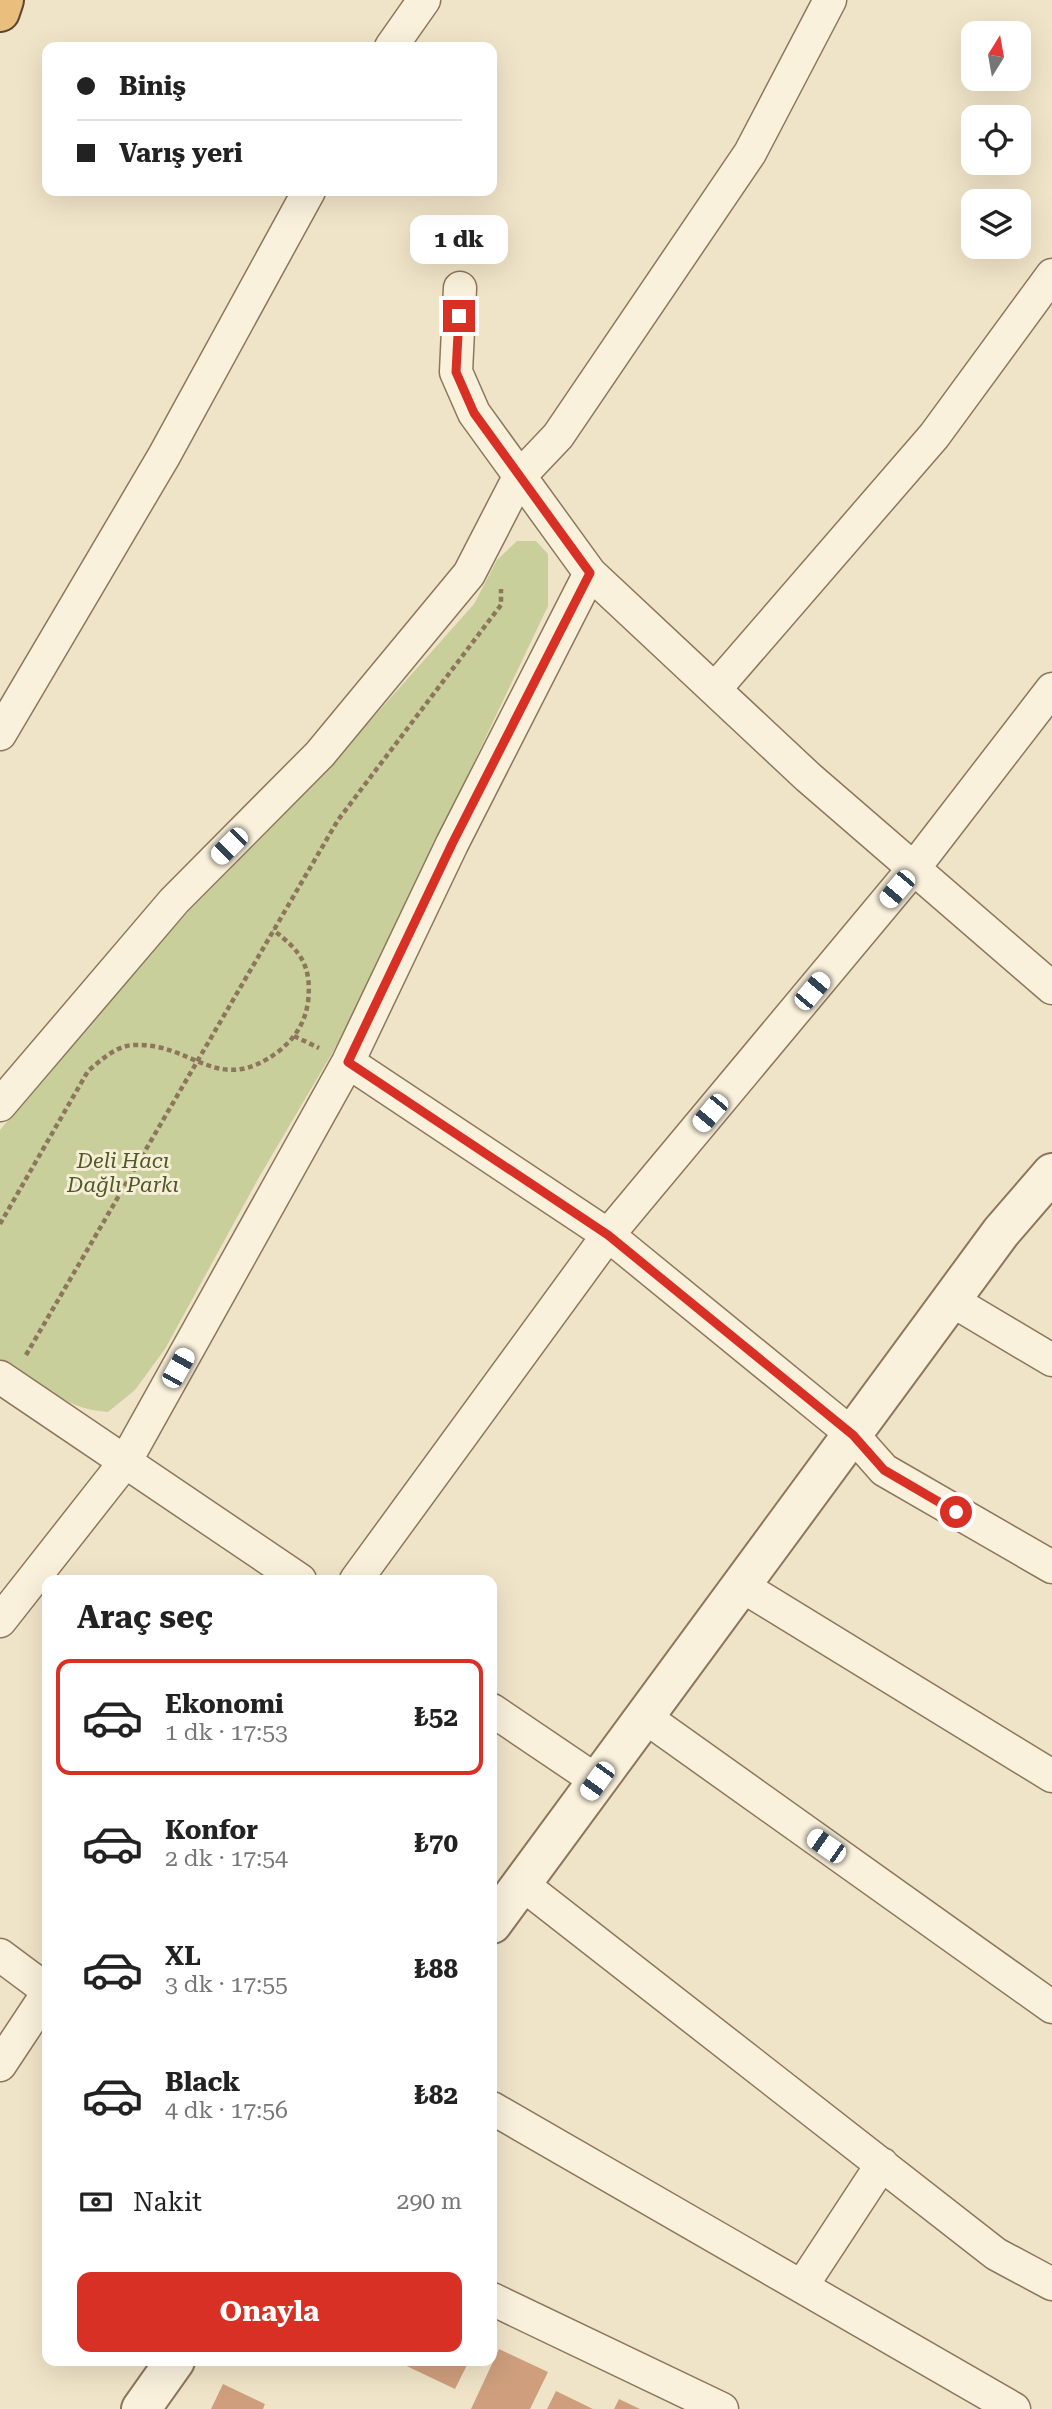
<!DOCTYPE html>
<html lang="tr">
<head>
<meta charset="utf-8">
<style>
	body { margin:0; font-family:"Roboto Serif",serif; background:#f6f6f6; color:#222; height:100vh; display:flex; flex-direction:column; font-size:26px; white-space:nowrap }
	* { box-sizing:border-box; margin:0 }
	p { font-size:23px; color:#767676 }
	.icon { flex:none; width:38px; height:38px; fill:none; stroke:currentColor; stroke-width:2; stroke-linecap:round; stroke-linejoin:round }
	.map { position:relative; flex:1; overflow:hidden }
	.panel { position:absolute; left:42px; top:1575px; width:455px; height:791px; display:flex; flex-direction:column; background:#fff; border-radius:14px; box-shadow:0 7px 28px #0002 }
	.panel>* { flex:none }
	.banner { position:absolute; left:42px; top:42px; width:455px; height:154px; border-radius:14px; box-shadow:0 7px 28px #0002; display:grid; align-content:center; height:154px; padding:0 35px; background:#fff }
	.needle { width:46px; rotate:11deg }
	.tools { position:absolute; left:961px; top:21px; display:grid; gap:14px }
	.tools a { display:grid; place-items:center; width:70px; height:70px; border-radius:14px; background:#fff; box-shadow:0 7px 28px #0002; font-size:35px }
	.end { position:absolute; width:32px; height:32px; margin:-16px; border:9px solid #d93025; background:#fff; box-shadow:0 0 0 4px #fff }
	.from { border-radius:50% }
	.bubble { position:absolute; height:49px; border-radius:14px; background:#fff; box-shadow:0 7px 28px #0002; font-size:23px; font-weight:700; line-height:49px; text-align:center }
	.car { position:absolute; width:21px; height:42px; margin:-21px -10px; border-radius:9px; box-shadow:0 0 5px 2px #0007; background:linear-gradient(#fff 24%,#345 0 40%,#fff 0 76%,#345 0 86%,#fff 0) }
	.banner b { display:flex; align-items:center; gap:24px; height:66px; font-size:26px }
	.banner b+b { border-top:2px solid #e0e0e0 }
	.banner i { width:18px; height:18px; background:#222 }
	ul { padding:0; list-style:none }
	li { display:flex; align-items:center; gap:21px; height:116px; margin:0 14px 10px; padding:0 21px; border:4px solid transparent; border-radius:14px }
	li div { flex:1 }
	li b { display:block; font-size:26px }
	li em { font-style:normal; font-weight:700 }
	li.current { border-color:#d93025 }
	li>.icon { width:63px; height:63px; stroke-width:1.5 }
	h2 { padding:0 35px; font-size:32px; line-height:84px }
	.pay { display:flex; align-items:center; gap:18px; height:77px; padding:0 35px; font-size:26px }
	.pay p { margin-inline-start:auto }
	.action { display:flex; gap:14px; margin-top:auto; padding:14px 35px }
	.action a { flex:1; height:80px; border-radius:14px; background:#d93025; color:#fff; font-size:28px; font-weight:700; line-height:80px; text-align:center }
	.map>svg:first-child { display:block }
	.green { fill:#c9cf9b }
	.building { fill:#cf9f7d }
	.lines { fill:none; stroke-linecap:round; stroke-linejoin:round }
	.minor-casing { stroke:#8d765c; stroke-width:35 }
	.tertiary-casing { stroke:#8d765c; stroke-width:42 }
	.trunk-casing { stroke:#5b4430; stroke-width:42 }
	.path { stroke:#8d765c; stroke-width:4.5; stroke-dasharray:5 3.5; stroke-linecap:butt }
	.minor { stroke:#faf1dc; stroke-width:32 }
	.tertiary { stroke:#faf1dc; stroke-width:38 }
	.trunk { stroke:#eabe7c; stroke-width:38 }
	.route { stroke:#d93025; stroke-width:9 }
	.labels { text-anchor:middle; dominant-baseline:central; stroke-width:6; stroke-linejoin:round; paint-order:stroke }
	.park-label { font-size:21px; font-style:italic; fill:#4d5a26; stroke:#f7eed8 }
</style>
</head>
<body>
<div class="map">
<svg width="1052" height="2409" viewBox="0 0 1052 2409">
	<rect width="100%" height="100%" fill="#f0e4c8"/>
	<!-- green -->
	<path class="green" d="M517,541h19l12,13v52l-197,415 -93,158 -93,170 -30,41 -27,22c-49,-3 -67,-34 -108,-52v-230l93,-114 93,-102 126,-128 162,-182 23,-44z"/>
	<!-- building -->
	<path class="building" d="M499,2349l49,23 -18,37h-59z
		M396,2361h73l-14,28z
		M223,2384l42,20 -2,5h-52z
		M556,2391l37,18h-46z
		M619,2399l21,10h-26z"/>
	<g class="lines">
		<defs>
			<path id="minor" d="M391,47l33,-47
				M460,288l-4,84 18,41 116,160 218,204 244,211
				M715,689l219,-253 118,-161
				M0,734l164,-278 145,-265
				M348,1062l260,173 245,200 31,35 168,97
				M0,1105l174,-204 146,-147 149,-180 50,-97 39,-41 192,-283 80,-153
				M951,1300l101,60
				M0,1377l300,203
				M356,1580l252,-345 306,-367 138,-179
				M742,1586l310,190
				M0,1621l125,-159 223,-400 104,-218 138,-271
				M492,1710l105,71
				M645,1717l407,290
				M522,1884l474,370 56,30
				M0,1955l47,35
				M0,2065l47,-71
				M492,2108l522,301
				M802,2286l80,-122
				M492,2299l230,110"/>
			<path id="tertiary" d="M492,1924l509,-692 51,-59
				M141,2409l34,-48"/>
			<path id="trunk" d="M0,12l4,-12"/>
		</defs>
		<!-- minor casing -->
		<use href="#minor" class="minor-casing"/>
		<!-- tertiary casing -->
		<use href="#tertiary" class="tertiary-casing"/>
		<!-- trunk casing -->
		<use href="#trunk" class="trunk-casing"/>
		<!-- path -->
		<path class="path" d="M294,1036l25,12
			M0,1224l88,-153c13,-11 28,-25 45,-26 61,-3 84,53 146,6 16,-13 26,-28 29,-49 4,-36 -7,-51 -35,-72
			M26,1355l312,-535 163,-215v-16"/>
		<!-- minor -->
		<use href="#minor" class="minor"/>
		<!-- tertiary -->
		<use href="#tertiary" class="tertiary"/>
		<!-- trunk -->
		<use href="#trunk" class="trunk"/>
	</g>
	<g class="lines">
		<!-- route -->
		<path class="route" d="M459,316l-3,56 18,41 116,160 -138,271 -104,218 260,173 245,200 31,35 72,42"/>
	</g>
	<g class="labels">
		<!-- park labels -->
		<g class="park-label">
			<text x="123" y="1161">Deli Hacı<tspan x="123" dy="24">Dağlı Parkı</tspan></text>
		</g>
	</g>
</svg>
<div class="tools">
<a><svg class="needle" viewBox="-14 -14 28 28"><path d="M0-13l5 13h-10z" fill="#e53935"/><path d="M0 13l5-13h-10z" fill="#767676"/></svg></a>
<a><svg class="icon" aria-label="locate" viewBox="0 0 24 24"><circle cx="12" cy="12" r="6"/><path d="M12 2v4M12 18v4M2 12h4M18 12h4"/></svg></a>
<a><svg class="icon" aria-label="layers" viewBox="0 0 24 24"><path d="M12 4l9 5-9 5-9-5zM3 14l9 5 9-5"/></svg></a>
</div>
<i class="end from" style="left:956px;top:1512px"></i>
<i class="end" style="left:459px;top:316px"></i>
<div class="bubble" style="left:410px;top:215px;width:98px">1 dk</div>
<i class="car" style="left:229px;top:846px;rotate:225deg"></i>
<i class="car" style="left:897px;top:889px;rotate:220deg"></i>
<i class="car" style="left:812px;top:991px;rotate:40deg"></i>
<i class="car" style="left:710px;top:1113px;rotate:220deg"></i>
<i class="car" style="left:178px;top:1368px;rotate:29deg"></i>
<i class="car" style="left:597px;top:1781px;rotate:216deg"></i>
<i class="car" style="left:826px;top:1846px;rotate:305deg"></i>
<div class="banner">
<b><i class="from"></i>Biniş</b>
<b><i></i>Varış yeri</b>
</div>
<section class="panel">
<h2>Araç seç</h2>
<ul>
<li class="current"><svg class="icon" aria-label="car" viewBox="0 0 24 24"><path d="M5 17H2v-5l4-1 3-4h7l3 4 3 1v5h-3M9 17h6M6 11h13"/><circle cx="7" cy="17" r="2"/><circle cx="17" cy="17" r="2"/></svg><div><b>Ekonomi</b><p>1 dk · 17:53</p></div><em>₺52</em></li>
<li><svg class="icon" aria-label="car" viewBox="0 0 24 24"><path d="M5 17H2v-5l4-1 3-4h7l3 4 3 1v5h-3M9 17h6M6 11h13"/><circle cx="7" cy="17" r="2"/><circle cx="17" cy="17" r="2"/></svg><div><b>Konfor</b><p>2 dk · 17:54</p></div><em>₺70</em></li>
<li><svg class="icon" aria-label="car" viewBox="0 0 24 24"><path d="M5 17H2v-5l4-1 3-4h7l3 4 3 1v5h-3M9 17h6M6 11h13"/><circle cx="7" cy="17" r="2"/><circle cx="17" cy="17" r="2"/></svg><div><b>XL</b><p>3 dk · 17:55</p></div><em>₺88</em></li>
<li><svg class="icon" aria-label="car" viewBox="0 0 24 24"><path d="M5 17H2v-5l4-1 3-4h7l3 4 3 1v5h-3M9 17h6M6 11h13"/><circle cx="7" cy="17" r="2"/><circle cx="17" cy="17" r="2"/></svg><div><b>Black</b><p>4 dk · 17:56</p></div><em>₺82</em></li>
</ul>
<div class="pay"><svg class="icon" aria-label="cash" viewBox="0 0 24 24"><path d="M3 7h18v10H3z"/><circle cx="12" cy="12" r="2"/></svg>Nakit<p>290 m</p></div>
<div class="action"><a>Onayla</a></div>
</section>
</div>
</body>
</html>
